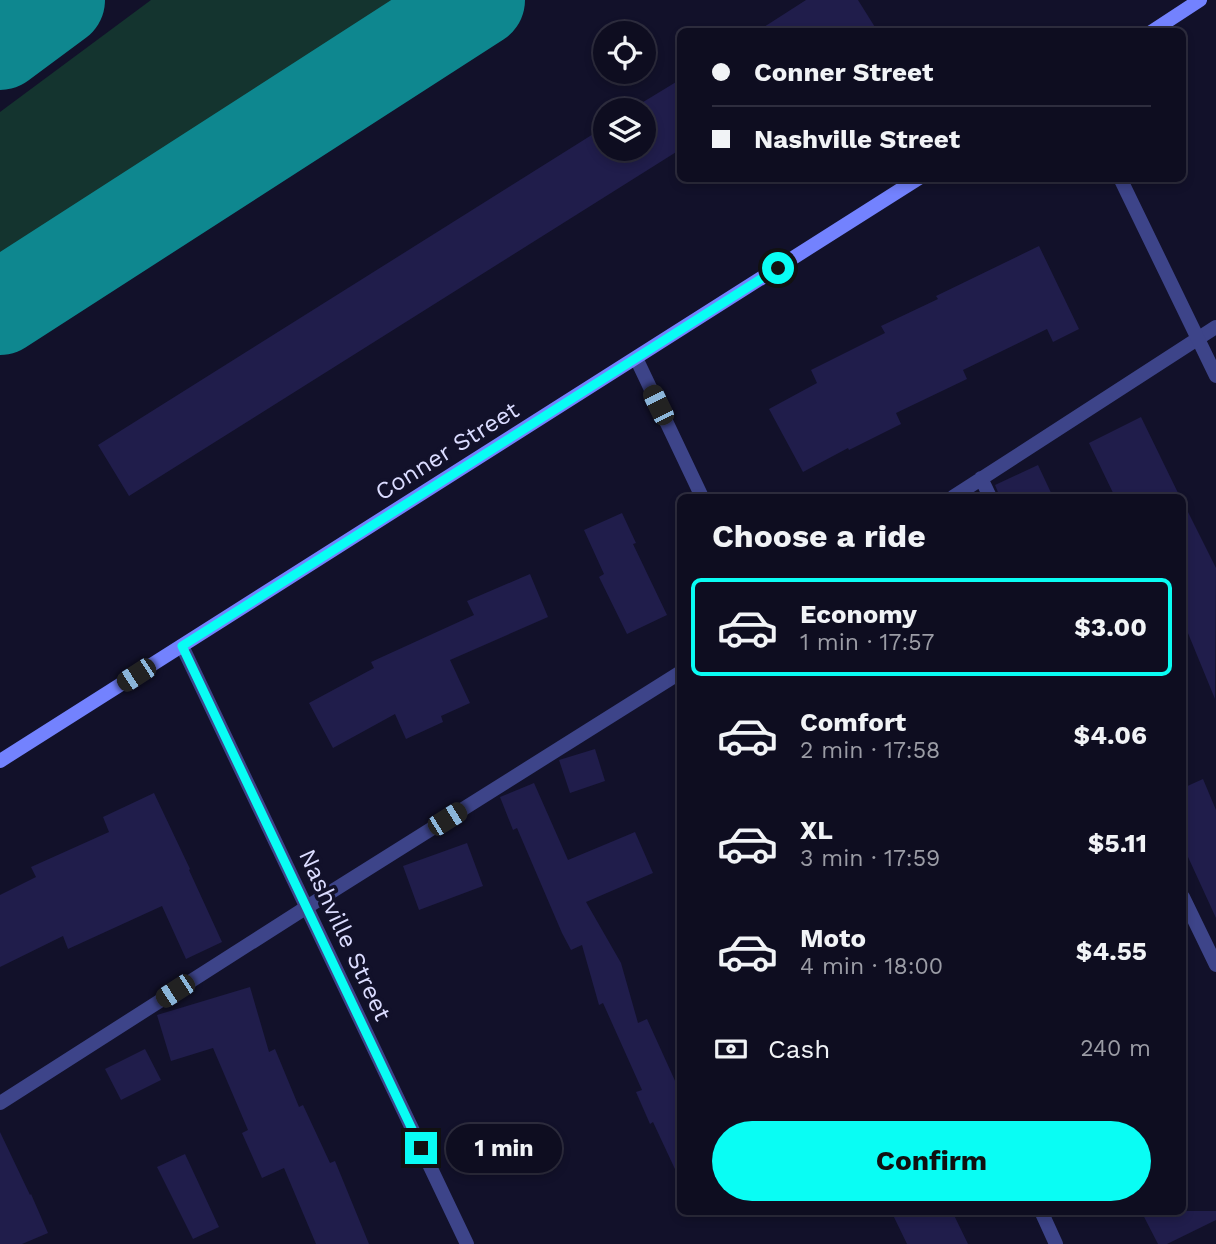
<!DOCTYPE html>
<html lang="en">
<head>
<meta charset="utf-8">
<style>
	body { margin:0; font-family:"Work Sans",sans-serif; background:#1c1b2d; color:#f1f3f6; height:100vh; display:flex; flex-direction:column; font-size:26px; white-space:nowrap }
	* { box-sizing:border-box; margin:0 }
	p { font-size:23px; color:#9b9ca5 }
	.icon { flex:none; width:38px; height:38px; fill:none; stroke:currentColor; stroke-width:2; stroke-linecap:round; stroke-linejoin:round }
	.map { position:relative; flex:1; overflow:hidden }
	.side { position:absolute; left:677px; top:494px; width:509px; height:721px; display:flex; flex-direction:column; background:#0e0d20; border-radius:10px; box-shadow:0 4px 10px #0003,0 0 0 2px #2e2d3e }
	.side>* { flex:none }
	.banner { position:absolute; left:677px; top:28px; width:509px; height:154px; border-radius:10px; box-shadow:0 4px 10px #0003,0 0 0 2px #2e2d3e; display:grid; align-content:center; height:154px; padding:0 35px; background:#0e0d20 }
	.tools { position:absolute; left:593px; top:21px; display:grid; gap:14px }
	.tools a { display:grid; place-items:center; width:63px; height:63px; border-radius:50%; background:#0e0d20; box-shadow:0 4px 10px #0003,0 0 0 2px #2e2d3e; font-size:35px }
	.end { position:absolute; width:32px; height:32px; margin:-16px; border:9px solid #09fdf4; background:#111; box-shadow:0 0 0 4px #111 }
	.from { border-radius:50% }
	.bubble { position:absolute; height:49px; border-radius:24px; background:#0e0d20; box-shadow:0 4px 10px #0003,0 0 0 2px #2e2d3e; font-size:23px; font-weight:700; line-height:49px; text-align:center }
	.car { position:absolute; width:21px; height:42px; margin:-21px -10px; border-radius:9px; box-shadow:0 0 5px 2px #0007; background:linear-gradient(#222 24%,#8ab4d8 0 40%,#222 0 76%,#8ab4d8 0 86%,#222 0) }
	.banner b { display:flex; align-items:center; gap:24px; height:66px; font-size:26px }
	.banner b+b { border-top:2px solid #2e2d3e }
	.banner i { width:18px; height:18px; background:#f1f3f6 }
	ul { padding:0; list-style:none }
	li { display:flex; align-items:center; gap:21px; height:98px; margin:0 14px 10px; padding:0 21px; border:4px solid transparent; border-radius:10px }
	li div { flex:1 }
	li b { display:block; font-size:26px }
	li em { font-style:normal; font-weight:700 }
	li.current { border-color:#09fdf4 }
	li>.icon { width:63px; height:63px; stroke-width:1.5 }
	h2 { padding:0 35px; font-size:32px; line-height:84px }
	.pay { display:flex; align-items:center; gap:18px; height:77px; padding:0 35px; font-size:26px }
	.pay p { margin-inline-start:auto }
	.action { display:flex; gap:14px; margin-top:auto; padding:14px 35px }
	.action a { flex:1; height:80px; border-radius:42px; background:#09fdf4; color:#111; font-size:28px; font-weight:700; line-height:80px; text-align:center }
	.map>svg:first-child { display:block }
	.green { fill:#14342f }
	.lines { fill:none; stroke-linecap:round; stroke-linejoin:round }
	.taxiway { stroke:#0e878f; stroke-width:94 }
	.building { fill:#201d4b }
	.service { stroke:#3d4489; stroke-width:14 }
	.minor { stroke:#3d4489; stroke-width:14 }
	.secondary { stroke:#7382fe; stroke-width:14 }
	.route { stroke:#09fdf4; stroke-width:9 }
	.labels { text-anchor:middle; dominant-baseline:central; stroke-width:7; stroke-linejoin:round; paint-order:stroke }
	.street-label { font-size:24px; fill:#dbdcff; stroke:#12112a }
</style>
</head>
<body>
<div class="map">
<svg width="1216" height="1244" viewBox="0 0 1216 1244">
	<rect width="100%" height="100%" fill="#12112a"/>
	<!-- green -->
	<path class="green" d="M151,0h261l-412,264v-152z"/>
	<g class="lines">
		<!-- taxiway -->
		<path class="taxiway" d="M0,43l58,-43
			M0,308l478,-308"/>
	</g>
	<!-- building -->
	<path class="building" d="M806,0h52l20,32h-122z
		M681,79v70l-552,347 -31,-51 508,-319v23h38v-39h-14z
		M1039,246l40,83 -26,13 -6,-13 -84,41 4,9 -71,34 5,11 -52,26 -1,-2 -45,24 -34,-63 48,-26 -6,-13 74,-37 -4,-7 57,-27 -2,-3z
		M1141,417l39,80h-65l-26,-54z
		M1038,465l15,32h-53l-5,-12z
		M1183,502l33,66 -1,131 -32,-78z
		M622,513l14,30 -3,1 34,71 -40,19 -28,-57 5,-3 -20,-44z
		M530,574l18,43 -98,43 20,43 -29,13 2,6 -37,17 -11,-25 -62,34 -24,-45 65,-35 -3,-6 103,-47 -7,-14z
		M595,749l10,32 -35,12 -11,-33z
		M1203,779l13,31v108l-33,-72v-58z
		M534,783l34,77 67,-28 18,41 -67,29 35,61 17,60 9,-4 34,75v88l-28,-60 -3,2 -14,-32 6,-2 -39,-87 -4,2 -17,-60 -11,5 -9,-17 -45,-105 -4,2 -13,-33z
		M154,793l36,76 -1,1 33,72 -36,17 -24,-53 -94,43 -5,-13 -63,31v-72l36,-18 -5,-10 78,-35 -6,-15z
		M467,843l16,43 -64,24 -16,-44z
		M250,987l19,65 6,-3 24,58 4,-2 27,58 5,-2 34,83h-53l-32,-76 -22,10 -20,-45 6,-3 -35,-82 -42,13 -14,-46z
		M145,1049l16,31 -40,20 -16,-31z
		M0,1132l30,63 1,-1 17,39 -26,11h-22z
		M185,1154l34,73 -26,12 -36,-72z
		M891,1211h61l16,33h-61z
		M1141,1211h75v9l-49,24h-9z"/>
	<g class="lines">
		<!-- service -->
		<path class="service" d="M981,478l9,19
			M953,497l263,-170
			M1183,897l33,68
			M0,1103l307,-196 374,-235"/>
		<!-- minor -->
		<path class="minor" d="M1120,178l96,198
			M636,358l66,139
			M182,646l285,598
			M1041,1211l15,33"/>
		<!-- secondary -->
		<path class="secondary" d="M1151,32l49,-32
			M0,761l919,-583"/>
	</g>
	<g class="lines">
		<!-- route -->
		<path class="route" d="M421,1148l-239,-502 596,-378"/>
	</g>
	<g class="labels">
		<!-- street labels -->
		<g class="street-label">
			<text transform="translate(447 451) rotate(-32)">Conner Street</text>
			<text transform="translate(345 935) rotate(65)">Nashville Street</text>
		</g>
	</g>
</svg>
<div class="tools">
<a><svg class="icon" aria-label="locate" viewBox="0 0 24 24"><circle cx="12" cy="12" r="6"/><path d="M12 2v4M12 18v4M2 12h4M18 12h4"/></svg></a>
<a><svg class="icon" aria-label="layers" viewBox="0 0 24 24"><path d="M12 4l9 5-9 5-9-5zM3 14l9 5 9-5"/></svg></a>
</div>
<i class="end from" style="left:778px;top:268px"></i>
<i class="end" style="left:421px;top:1148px"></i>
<div class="bubble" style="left:446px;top:1124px;width:116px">1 min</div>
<i class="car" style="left:658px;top:405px;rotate:334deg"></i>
<i class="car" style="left:136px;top:675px;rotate:237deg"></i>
<i class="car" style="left:447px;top:819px;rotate:58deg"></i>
<i class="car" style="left:175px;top:991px;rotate:237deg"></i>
<div class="banner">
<b><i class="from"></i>Conner Street</b>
<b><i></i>Nashville Street</b>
</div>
<section class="side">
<h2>Choose a ride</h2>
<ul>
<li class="current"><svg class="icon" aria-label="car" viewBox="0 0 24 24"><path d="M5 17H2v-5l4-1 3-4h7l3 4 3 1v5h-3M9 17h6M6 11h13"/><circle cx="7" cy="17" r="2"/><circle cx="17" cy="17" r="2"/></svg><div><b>Economy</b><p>1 min · 17:57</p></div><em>$3.00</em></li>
<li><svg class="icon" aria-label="car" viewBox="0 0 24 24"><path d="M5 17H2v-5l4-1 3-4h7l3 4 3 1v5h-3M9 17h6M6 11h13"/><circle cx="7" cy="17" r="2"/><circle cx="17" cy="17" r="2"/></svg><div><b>Comfort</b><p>2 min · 17:58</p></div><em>$4.06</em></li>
<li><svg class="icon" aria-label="car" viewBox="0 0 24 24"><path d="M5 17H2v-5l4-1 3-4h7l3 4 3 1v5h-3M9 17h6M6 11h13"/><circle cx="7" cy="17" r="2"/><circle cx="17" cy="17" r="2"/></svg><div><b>XL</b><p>3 min · 17:59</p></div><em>$5.11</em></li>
<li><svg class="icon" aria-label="car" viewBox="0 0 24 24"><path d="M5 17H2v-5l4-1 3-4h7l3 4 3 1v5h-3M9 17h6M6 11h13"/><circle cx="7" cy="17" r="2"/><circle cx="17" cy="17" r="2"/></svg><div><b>Moto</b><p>4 min · 18:00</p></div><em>$4.55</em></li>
</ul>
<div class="pay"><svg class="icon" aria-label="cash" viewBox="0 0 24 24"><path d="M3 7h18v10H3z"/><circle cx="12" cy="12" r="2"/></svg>Cash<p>240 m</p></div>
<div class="action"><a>Confirm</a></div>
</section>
</div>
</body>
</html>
